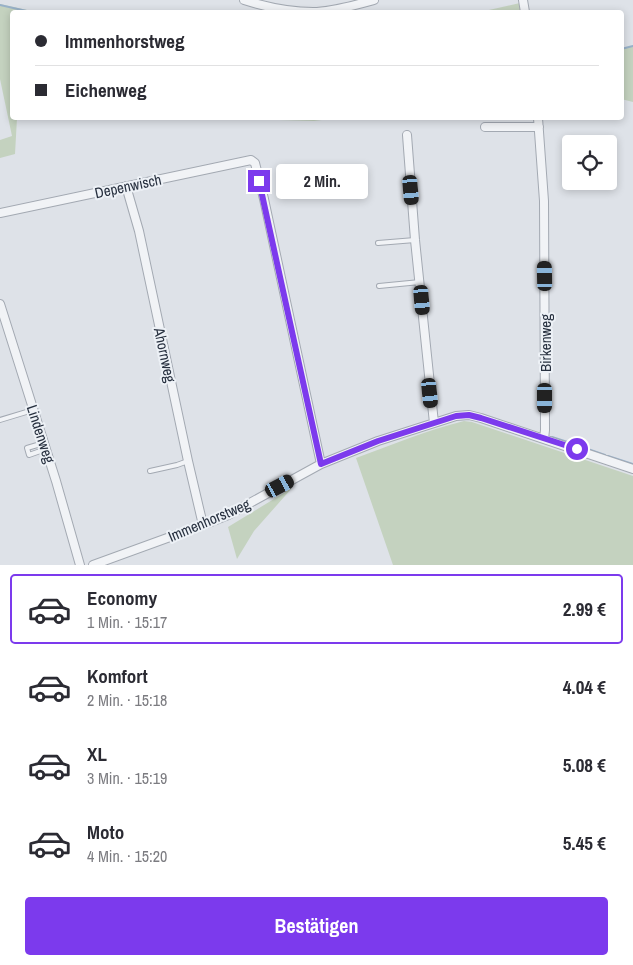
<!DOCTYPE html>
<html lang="de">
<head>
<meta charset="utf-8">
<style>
	body { margin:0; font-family:"Archivo Narrow",sans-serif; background:#f2f2f3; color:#2b2b33; height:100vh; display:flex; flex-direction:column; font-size:19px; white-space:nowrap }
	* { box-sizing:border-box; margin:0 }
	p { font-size:16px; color:#7c7c81 }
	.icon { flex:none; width:28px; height:28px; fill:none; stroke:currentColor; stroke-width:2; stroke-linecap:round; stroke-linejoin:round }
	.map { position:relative; height:565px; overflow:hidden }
	.sheet { display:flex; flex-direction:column; background:#fff; flex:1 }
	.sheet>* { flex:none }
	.hud { position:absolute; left:10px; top:10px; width:614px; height:110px; border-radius:5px; box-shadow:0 2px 8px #0003; display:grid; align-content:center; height:110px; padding:0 25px; background:#fff }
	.tools { position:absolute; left:562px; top:135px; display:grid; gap:10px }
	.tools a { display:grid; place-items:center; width:55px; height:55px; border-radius:5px; background:#fff; box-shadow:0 2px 8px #0003; font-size:25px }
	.end { position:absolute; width:22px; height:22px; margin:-11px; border:6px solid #7c3aed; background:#fff; box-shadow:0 0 0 2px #fff }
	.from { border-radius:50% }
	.bubble { position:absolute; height:35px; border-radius:5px; background:#fff; box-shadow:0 2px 8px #0003; font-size:16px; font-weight:700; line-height:35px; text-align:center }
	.car { position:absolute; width:15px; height:30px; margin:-15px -8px; border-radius:6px; box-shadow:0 0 4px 1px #0007; background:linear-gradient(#222 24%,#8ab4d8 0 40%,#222 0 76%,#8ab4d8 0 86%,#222 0) }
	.hud b { display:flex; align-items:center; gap:18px; height:48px; font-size:19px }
	.hud b+b { border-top:1px solid #e1e1e2 }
	.hud i { width:12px; height:12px; background:#2b2b33 }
	ul { padding:9px 0 0; list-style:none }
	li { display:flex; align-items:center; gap:15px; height:70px; margin:0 10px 8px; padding:0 15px; border:2px solid transparent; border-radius:5px }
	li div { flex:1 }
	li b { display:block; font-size:19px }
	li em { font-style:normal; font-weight:700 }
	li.active { border-color:#7c3aed }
	li>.icon { width:45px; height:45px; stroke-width:1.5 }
	.action { display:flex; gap:10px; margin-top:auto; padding:10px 25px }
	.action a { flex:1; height:58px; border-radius:5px; background:#7c3aed; color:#fff; font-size:20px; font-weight:700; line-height:58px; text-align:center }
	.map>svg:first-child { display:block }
	.green { fill:#c4d2bf }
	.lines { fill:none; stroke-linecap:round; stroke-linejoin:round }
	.stream { stroke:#98b1c9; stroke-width:2 }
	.service-casing { stroke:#a3a9b2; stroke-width:6 }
	.minor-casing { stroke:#a3a9b2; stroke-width:10 }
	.service { stroke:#f1f3f6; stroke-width:4 }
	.minor { stroke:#f1f3f6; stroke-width:8 }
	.route { stroke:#7c3aed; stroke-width:6 }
	.labels { text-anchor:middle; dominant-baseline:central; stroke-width:4; stroke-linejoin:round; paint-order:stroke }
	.street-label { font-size:15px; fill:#27303f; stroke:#edf1f6 }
</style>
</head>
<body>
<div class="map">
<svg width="633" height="565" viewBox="0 0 633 565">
	<rect width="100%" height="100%" fill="#dee2e8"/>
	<!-- green -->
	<path class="green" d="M520,3l1,9h-41z
		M0,4l36,8h-24v106h5l-2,36 -15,4v-18l12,-4 -12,-57z
		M633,46v56l-12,-3v-50z
		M238,118h99l-23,3 -66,-2z
		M464,421l8,1 161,54v89h-240l-37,-107c36,-13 71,-28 108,-37z
		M292,488l-38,43 -17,28 -9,-32z"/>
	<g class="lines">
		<!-- stream -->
		<path class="stream" d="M0,5l31,7
			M621,49l12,-3
			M552,437l28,9
			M582,447l23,8
			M608,456l25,8"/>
		<defs>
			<path id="service" d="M378,243l37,-3
				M379,286l41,-4
				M0,420l33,-10
				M44,443l-17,5 2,7 17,-6
				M150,471l27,-6 11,-4"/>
			<path id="minor" d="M244,0c22,7 46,12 69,12 18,0 43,-7 61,-12
				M523,0l2,12
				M538,118l6,83 1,229 -1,9
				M485,127h54
				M407,135l8,105 19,183
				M126,186l13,45 49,230 15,64
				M0,213l251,-53 4,3 9,36 57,265
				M0,304l56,177 24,84
				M93,565l110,-40 25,-10 93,-51 57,-23 78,-25 13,-1 12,3 152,51"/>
		</defs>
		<!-- service casing -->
		<use href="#service" class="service-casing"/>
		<!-- minor casing -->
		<use href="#minor" class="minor-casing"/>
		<!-- service -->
		<use href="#service" class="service"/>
		<!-- minor -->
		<use href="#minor" class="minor"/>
	</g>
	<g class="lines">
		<!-- route -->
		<path class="route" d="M259,181l62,283 57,-23 78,-25 13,-1 12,3 96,31"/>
	</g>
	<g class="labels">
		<!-- street labels -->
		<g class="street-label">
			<text transform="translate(128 186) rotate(-12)">Depenwisch</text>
			<text transform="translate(545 343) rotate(-90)">Birkenweg</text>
			<text transform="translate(165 355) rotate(78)">Ahornweg</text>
			<text transform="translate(41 434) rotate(72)">Lindenweg</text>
			<text transform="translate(209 520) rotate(-23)">Immenhorstweg</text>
		</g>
	</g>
</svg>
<div class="tools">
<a><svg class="icon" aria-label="locate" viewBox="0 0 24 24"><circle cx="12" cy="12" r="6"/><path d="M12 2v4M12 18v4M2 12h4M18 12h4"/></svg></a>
</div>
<i class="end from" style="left:577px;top:449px"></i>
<i class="end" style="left:259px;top:181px"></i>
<div class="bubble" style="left:276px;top:164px;width:92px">2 Min.</div>
<i class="car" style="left:411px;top:190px;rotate:175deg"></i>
<i class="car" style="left:545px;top:276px;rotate:359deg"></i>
<i class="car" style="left:422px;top:300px;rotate:175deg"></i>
<i class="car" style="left:430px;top:393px;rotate:174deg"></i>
<i class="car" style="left:545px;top:398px;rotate:180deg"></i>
<i class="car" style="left:280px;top:486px;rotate:62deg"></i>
<div class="hud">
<b><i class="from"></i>Immenhorstweg</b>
<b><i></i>Eichenweg</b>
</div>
</div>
<section class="sheet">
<ul>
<li class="active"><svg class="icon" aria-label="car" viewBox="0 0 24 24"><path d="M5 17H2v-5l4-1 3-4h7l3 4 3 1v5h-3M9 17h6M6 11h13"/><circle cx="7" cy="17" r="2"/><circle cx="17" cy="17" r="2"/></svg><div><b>Economy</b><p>1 Min. · 15:17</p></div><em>2.99 €</em></li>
<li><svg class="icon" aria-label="car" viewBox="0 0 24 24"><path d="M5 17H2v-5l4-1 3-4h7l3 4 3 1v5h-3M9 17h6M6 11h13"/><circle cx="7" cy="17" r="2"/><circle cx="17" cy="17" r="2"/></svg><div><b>Komfort</b><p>2 Min. · 15:18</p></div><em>4.04 €</em></li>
<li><svg class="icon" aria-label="car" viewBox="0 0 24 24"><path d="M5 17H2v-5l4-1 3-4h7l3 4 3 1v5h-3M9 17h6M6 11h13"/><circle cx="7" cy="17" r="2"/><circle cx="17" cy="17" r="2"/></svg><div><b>XL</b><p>3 Min. · 15:19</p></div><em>5.08 €</em></li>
<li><svg class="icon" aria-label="car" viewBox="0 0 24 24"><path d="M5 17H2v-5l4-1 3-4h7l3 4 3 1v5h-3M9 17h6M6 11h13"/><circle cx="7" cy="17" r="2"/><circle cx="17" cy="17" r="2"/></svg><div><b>Moto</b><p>4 Min. · 15:20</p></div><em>5.45 €</em></li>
</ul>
<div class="action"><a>Bestätigen</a></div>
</section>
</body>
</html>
